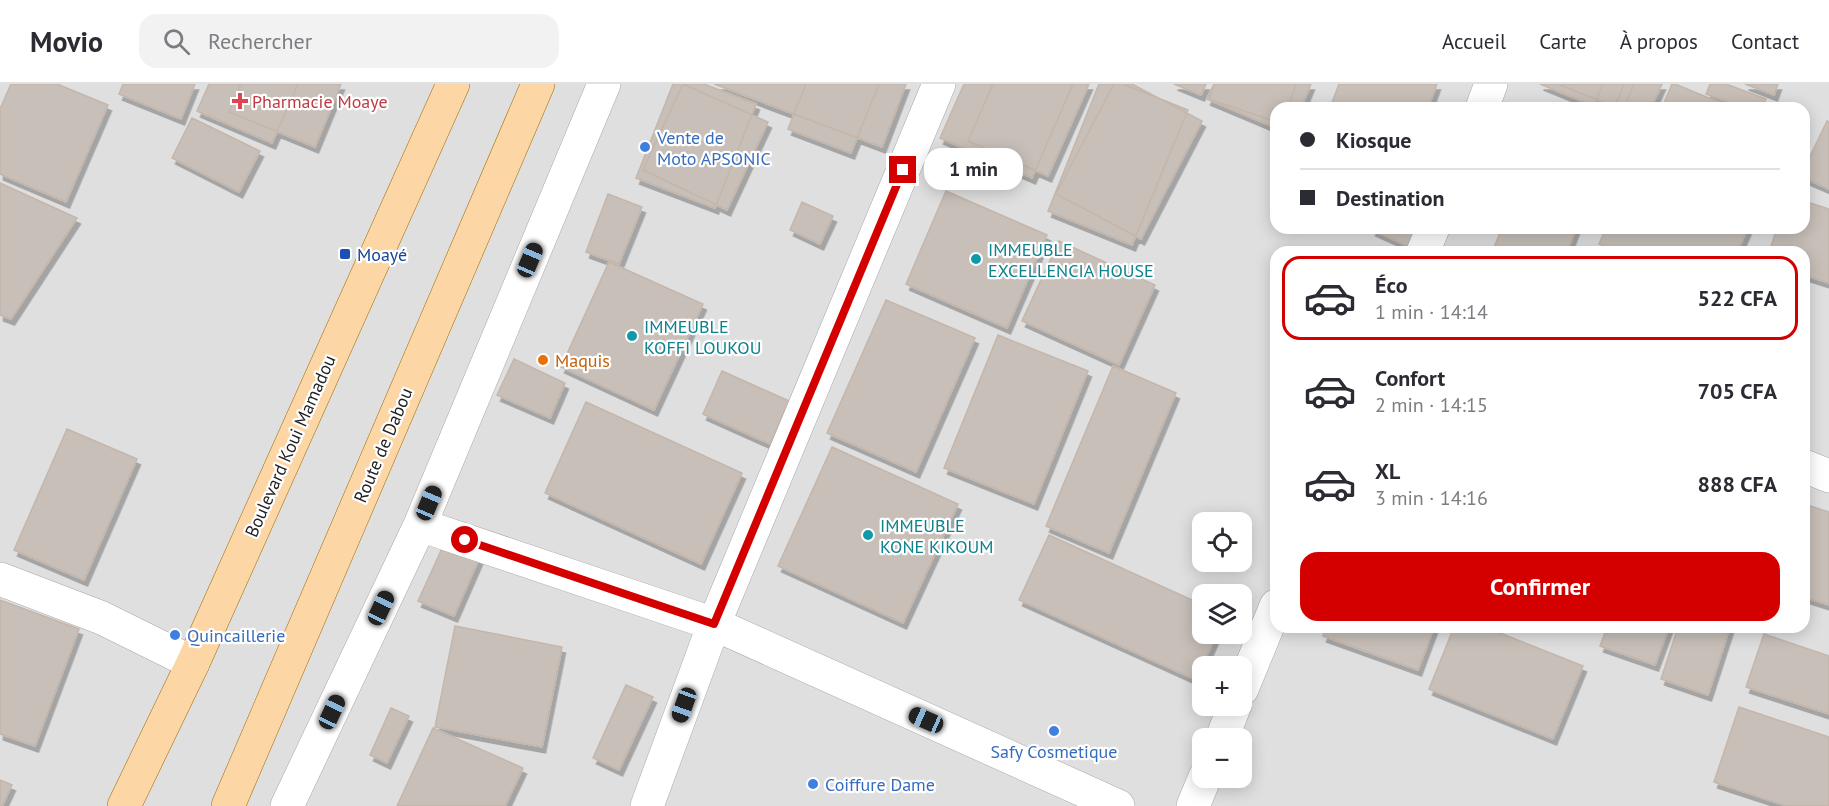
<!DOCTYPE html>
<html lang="fr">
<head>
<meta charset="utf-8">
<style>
	body { margin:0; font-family:"PT Sans",sans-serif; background:#f2f2f3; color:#2b2b33; height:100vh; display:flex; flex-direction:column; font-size:22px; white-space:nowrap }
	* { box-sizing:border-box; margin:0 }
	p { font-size:20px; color:#7c7c81 }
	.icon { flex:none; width:33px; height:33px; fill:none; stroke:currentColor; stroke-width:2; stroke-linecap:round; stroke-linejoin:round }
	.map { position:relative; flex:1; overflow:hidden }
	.panel { position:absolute; left:1270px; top:162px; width:540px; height:387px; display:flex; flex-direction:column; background:#fff; border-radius:18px; box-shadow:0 3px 15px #0003 }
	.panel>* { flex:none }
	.guide { position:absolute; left:1270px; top:18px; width:540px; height:132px; border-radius:18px; box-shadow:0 3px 15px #0003; display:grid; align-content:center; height:132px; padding:0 30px; background:#fff }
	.fabs { position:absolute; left:1192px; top:428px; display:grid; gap:12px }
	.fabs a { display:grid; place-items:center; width:60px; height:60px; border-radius:12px; background:#fff; box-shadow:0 3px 15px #0003; font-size:30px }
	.end { position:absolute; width:27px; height:27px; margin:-14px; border:8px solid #d40000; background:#fff; box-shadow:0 0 0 3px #fff }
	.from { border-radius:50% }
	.bubble { position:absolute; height:42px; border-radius:18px; background:#fff; box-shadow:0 3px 15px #0003; font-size:20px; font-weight:600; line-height:42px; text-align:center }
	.car { position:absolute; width:18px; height:36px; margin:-18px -9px; border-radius:8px; box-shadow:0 0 4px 2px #0007; background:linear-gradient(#222 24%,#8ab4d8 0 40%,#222 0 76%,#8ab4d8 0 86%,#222 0) }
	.guide b { display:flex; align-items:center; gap:21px; height:57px; font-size:22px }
	.guide b+b { border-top:2px solid #e1e1e2 }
	.guide i { width:15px; height:15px; background:#2b2b33 }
	ul { padding:10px 0 0; list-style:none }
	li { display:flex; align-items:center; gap:18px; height:84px; margin:0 12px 9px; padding:0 18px; border:3px solid transparent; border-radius:18px }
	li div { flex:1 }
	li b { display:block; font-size:22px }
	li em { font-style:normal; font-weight:600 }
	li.current { border-color:#d40000 }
	li>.icon { width:54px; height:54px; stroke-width:1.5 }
	.primary-button { display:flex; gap:12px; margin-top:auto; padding:12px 30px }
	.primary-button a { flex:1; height:69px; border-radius:18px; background:#d40000; color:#fff; font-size:24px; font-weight:600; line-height:69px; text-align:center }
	header { display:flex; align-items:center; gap:36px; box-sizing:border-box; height:84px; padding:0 30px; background:#fff; border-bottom:2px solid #e1e1e2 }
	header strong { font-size:28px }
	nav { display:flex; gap:33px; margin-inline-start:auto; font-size:21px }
	.search { width:420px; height:54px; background:#f2f2f3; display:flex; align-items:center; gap:15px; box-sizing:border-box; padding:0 21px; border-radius:18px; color:#7c7c81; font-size:22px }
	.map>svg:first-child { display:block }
	.residential { fill:#e0dfdf; fill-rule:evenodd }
	.building { fill:#c7bfb8; stroke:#c4b6ab; stroke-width:1.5; filter:url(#shadow) }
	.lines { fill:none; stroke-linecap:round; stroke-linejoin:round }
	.minor-casing { stroke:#a9a9a9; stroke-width:34 }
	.major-casing { stroke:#a06b00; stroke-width:34 }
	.minor { stroke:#fff; stroke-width:33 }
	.major { stroke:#fcd6a4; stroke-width:33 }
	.route { stroke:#d40000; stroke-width:8 }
	.health-dot { fill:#e0444e; stroke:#fff; stroke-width:2 }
	.shop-dot { fill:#3f7fe0; stroke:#fff; stroke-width:2 }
	.transit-dot { fill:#1a4fb4; stroke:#fff; stroke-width:2 }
	.culture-dot { fill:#0f9aa8; stroke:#fff; stroke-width:2 }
	.food-dot { fill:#e8710a; stroke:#fff; stroke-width:2 }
	.labels { text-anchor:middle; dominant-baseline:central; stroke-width:4.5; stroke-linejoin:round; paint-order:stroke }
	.health-label { font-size:18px; fill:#be3a42; stroke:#fff; text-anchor:start }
	.shop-label { font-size:18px; fill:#366cbe; stroke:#fff; text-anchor:start }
	.culture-label { font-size:18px; fill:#0d838f; stroke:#fff; text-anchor:start }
	.transit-label { font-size:18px; fill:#164399; stroke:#fff; text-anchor:start }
	.food-label { font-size:18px; fill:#c56008; stroke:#fff; text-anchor:start }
	.street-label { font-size:18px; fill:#222; stroke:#fff }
</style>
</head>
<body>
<header>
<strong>Movio</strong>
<div class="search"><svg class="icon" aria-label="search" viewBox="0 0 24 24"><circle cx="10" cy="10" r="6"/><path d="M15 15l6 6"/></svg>Rechercher</div>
<nav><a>Accueil</a><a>Carte</a><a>À propos</a><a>Contact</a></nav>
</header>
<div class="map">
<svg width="1829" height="722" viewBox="0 0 1829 722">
	<defs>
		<filter id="shadow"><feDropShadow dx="3.5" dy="6" stdDeviation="0" flood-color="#0004"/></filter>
	</defs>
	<rect width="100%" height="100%" fill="#f2efe9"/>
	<!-- residential -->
	<path class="residential" d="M0,0h1829v722h-1829zM1276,24h528v120h-528zM1276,168h528v375h-528zM1203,438h39v39h-39zM1203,510h39v39h-39zM1203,582h39v39h-39zM1203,654h39v39h-39z"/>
	<!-- building -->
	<path class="building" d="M11,0h46l51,21 -42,97 -66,-28v-65z
		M123,0h72l-14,35 -62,-25z
		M209,0h89l-26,59 -75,-32z
		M241,0h100l-26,63 -86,-35z
		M673,0h31l52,20 -41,104 -79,-30z
		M683,0l85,38 -41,88 -84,-40z
		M714,0h192l-24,63z
		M806,0h73l-28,69 -63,-24z
		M964,0h109l-41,94 -92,-40z
		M993,0h96l-41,92 -80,-35z
		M1099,0h24l65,26 -56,135 -84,-34z
		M1114,0h18l70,37 -61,118 -85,-45z
		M1174,0h32l-5,11z
		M1214,0h82l-8,24h-12v14l-67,-23z
		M1214,0h97l-10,24h-25v20l-69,-29z
		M1339,0h98l-9,24h-98z
		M1540,0h63l-9,22z
		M1558,0h76l-10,24h-7z
		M1624,0h38l-11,24h-37z
		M1672,0h3l58,24h-71z
		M1710,0h16l40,15 -3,9h-18l-39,-14z
		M1745,0h33l-4,11z
		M192,34l68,33 -21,41 -67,-34z
		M1827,37l2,1v67l-25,-11v-9z
		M0,99l77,35 -66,101 -11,-4z
		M946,107l101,44 -40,93 -101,-44z
		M608,110l34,13 -23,57 -33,-12z
		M1804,117l25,8v74l-25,-8v-23h-35l8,-24h27z
		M802,118l31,14 -13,28 -30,-14z
		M1373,144h46l-9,19 -38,-17z
		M1502,144h74l-9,24h-75z
		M1606,144h142l-11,24h-121l-17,-8z
		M1059,157l96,44 -36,80 -97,-44z
		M609,178l94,42 -49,106 -93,-43z
		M886,216l89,38 -59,134 -89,-39z
		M998,251l90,36 -54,133 -90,-36z
		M514,275l51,24 -15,35 -53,-23z
		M1113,282l63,27 -67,160 -63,-27z
		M722,287l67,30 -19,43 -67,-30z
		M586,318l156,71 -41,91 -156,-71z
		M67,345l70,30 -53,121 -70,-30z
		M832,363l126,57 -55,119 -125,-57z
		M1804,420l25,8v93l-25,-8z
		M1049,451l154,70v28h14l-21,47 -177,-80z
		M444,460l35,15 -25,57 -36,-15z
		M0,516l79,29 -44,117 -35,-12z
		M455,542l107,21 -20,100 -107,-20z
		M1326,543h108l-16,43 -95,-34z
		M1454,543h31l98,39 -30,73 -124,-50z
		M1607,543h62l-14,38 -55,-19z
		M1678,543h52l-22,68 -47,-16z
		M1764,550l65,22v58l-83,-27z
		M626,601l27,12 -34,73 -26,-12z
		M1739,623l90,30v69h-42l-73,-24z
		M391,624l18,8 -22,47 -17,-8z
		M433,644l90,40 -18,38h-108z
		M0,696l12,5 -10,21h-2z"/>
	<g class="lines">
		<defs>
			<path id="minor" d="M1482,24l9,-24
				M1423,168l10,-24
				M1804,382l25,10
				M420,441l294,99 404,182
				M0,495l102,39 91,45
				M1242,605l34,-83
				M1222,654l13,-33
				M287,722l133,-281 184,-441
				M647,722l67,-182 225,-540
				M1193,722l12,-29"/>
			<path id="major" d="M124,722l69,-143 260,-579
				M228,722l310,-722"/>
		</defs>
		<!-- minor casing -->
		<use href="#minor" class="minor-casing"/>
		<!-- major casing -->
		<use href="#major" class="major-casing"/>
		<!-- minor -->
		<use href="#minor" class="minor"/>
		<!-- major -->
		<use href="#major" class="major"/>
	</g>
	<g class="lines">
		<!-- route -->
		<path class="route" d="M465,456l249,84 189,-454"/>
	</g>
	<!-- markers -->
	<path class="health-dot" d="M237 8h6v6h6v6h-6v6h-6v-6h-6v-6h6z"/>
	<g class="shop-dot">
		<circle cx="645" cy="63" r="6"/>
		<circle cx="175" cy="551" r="6"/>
		<circle cx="1054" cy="647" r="6"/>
		<circle cx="813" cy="700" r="6"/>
	</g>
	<rect class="transit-dot" x="339" y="164" width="12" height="12" rx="3"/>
	<g class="culture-dot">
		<circle cx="976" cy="175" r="6"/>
		<circle cx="632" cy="252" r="6"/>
		<circle cx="868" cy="451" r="6"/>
	</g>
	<circle class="food-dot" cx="543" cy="276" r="6"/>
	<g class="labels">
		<!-- health labels -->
		<g class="health-label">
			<text x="252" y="17">Pharmacie Moaye</text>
		</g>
		<!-- shop labels -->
		<g class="shop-label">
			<text x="657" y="53">Vente de<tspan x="657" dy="21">Moto APSONIC</tspan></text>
			<text x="187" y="551">Quincaillerie</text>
			<text x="1054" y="667" text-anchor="middle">Safy Cosmetique</text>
			<text x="825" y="700">Coiffure Dame</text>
		</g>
		<!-- culture labels -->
		<g class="culture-label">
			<text x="988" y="165">IMMEUBLE<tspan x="988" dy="21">EXCELLENCIA HOUSE</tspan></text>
			<text x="644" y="242">IMMEUBLE<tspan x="644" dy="21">KOFFI LOUKOU</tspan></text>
			<text x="880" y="441">IMMEUBLE<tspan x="880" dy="21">KONE KIKOUM</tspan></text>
		</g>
		<!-- transit labels -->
		<g class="transit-label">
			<text x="357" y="170">Moayé</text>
		</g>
		<!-- food labels -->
		<g class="food-label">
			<text x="555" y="276">Maquis</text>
		</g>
		<!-- street labels -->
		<g class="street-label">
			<text transform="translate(383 361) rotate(-67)">Route de Dabou</text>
			<text transform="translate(290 362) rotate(-66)">Boulevard Koui Mamadou</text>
		</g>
	</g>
</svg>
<div class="fabs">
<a><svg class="icon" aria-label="locate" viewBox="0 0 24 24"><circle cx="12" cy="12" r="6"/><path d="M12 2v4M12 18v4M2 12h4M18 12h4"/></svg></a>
<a><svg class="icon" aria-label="layers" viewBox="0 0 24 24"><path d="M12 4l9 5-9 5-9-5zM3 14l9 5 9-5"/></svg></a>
<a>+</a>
<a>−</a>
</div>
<i class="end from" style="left:465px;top:456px"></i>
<i class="end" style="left:903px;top:86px"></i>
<div class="bubble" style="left:924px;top:64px;width:99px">1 min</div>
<i class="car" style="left:530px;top:176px;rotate:23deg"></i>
<i class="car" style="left:429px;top:419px;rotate:23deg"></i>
<i class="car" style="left:381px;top:524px;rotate:25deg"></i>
<i class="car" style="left:684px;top:621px;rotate:200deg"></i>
<i class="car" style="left:332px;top:628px;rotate:25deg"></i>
<i class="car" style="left:926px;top:636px;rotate:294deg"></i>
<div class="guide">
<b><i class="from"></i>Kiosque</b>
<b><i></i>Destination</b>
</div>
<section class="panel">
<ul>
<li class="current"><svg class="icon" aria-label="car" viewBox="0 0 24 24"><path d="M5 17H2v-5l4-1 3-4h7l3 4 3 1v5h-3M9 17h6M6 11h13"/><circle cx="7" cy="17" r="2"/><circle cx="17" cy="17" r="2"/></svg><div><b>Éco</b><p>1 min · 14:14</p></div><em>522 CFA</em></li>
<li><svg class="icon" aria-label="car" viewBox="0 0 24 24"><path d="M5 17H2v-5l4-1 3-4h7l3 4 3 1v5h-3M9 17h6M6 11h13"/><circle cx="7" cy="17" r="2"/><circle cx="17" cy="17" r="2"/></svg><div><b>Confort</b><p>2 min · 14:15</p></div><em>705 CFA</em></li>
<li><svg class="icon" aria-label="car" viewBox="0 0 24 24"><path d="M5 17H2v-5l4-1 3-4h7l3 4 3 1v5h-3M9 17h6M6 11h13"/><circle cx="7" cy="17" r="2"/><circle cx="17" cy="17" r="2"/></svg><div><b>XL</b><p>3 min · 14:16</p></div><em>888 CFA</em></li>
</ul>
<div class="primary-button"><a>Confirmer</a></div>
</section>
</div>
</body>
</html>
